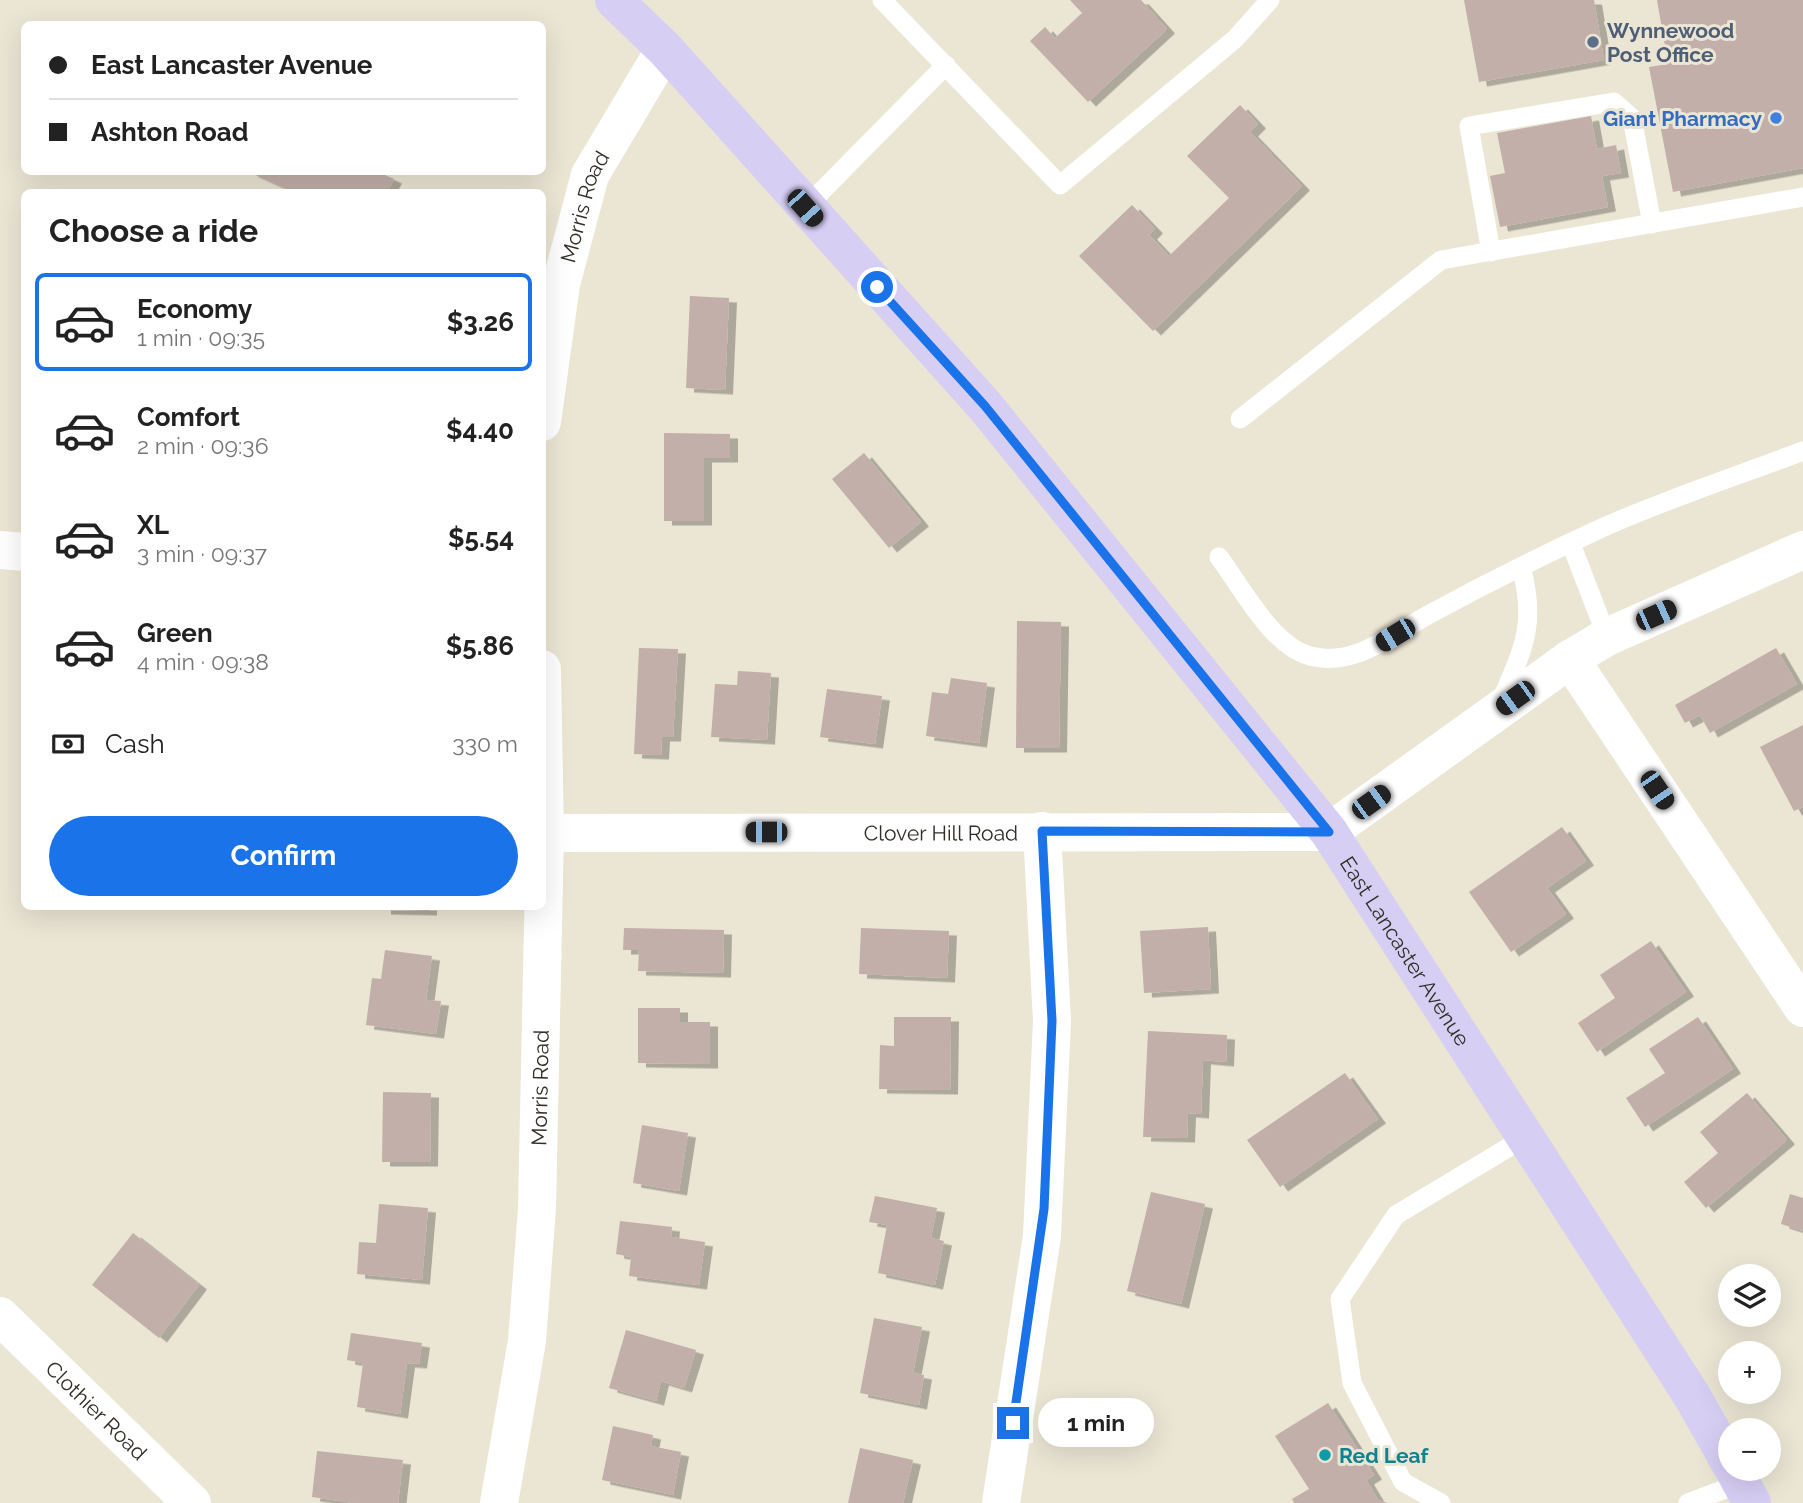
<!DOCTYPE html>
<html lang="en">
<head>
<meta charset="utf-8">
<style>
	body { margin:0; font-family:Raleway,sans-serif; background:#f2f2f2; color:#222; height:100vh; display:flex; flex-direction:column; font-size:26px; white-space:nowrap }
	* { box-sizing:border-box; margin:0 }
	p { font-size:23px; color:#767676 }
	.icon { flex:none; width:38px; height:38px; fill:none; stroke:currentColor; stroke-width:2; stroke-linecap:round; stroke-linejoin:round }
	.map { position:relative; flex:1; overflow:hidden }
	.sheet { position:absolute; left:21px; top:189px; width:525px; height:721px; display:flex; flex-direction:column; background:#fff; border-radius:10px; box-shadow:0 7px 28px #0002 }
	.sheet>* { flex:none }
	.banner { position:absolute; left:21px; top:21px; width:525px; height:154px; border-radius:10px; box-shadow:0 7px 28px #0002; display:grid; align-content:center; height:154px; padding:0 28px; background:#fff }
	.fabs { position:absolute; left:1718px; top:1264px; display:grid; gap:14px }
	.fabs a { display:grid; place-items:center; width:63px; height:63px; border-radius:50%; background:#fff; box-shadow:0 7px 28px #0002; font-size:35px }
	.end { position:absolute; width:32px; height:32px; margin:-16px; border:9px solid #1a73e8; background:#fff; box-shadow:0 0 0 4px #fff }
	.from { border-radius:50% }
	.bubble { position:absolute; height:49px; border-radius:24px; background:#fff; box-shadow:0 7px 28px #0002; font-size:23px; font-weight:700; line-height:49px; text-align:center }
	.car { position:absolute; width:21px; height:42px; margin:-21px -10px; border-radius:9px; box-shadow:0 0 5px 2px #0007; background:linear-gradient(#222 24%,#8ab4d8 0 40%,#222 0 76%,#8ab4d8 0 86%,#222 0) }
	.banner b { display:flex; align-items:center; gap:24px; height:66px; font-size:26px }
	.banner b+b { border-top:2px solid #e0e0e0 }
	.banner i { width:18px; height:18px; background:#222 }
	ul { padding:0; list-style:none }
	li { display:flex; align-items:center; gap:21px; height:98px; margin:0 14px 10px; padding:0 14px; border:4px solid transparent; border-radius:10px }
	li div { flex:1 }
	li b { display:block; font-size:26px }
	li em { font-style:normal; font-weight:700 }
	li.selected { border-color:#1a73e8 }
	li>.icon { width:63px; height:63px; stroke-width:1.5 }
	h2 { padding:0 28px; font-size:32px; line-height:84px }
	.pay { display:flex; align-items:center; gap:18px; height:77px; padding:0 28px; font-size:26px }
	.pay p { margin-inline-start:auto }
	.cta { display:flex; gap:14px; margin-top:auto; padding:14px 28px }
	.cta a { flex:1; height:80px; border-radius:42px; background:#1a73e8; color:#fff; font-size:28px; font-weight:700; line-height:80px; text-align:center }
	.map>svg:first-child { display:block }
	.building { fill:#c2afa9; filter:url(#shadow) }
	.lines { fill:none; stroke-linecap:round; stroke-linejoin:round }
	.lane { stroke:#fff; stroke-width:19 }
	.street { stroke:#fff; stroke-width:38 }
	.highway { stroke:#d7cef4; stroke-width:38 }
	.route { stroke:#1a73e8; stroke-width:9 }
	.service-dot { fill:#5c6f8a; stroke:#ebe5d4; stroke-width:2.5 }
	.shop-dot { fill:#3f7fe0; stroke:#ebe5d4; stroke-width:2.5 }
	.culture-dot { fill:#0f9aa8; stroke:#ebe5d4; stroke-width:2.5 }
	.labels { text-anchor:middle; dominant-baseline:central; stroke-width:6; stroke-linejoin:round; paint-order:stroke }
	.service-label { font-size:21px; font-weight:bold; fill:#4e5e75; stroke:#ebe5d4; text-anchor:start }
	.shop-label { font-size:21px; font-weight:bold; fill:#366cbe; stroke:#ebe5d4; text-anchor:end }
	.street-label { font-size:21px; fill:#302e27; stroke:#ebe5d4 }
	.culture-label { font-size:21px; font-weight:bold; fill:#0d838f; stroke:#ebe5d4; text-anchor:start }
</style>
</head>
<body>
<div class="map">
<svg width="1803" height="1503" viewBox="0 0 1803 1503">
	<defs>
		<filter id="shadow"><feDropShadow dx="8" dy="4.5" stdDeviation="0" flood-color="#0004"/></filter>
	</defs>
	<rect width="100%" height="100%" fill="#ebe5d4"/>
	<!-- building -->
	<path class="building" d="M1070,0h71l26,29 -79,73 -58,-61 15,-14 10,11 27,-25z
		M1464,0h130l10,60 -125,22z
		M1657,0h146v168l-130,24 -24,-125 19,-3z
		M1240,105l18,19 -8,8 52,54 -149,145 -74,-75 53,-51 23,24 -6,6 20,21 60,-58 -42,-42z
		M1591,116l6,33 19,-4 5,28 -19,3 6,31 -108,20 -10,-51 15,-3 -8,-40z
		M249,172h129l16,7 -7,13h-94z
		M690,296l39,2 -4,92 -39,-2z
		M664,433l66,1v24h-26v63h-40z
		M864,453l57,69 -32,26 -57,-69z
		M1017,621l44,1 -2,126h-43z
		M639,648l39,1 -5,88h-11l-1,18 -27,-1z
		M1776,648l21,36 -87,49 -10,-18 -15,8 -10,-18z
		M738,671l33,2 -4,67 -56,-3 4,-53 22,1z
		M951,678l36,5 -8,60 -53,-7 6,-44 16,2z
		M827,689l55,7 -7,48 -55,-7z
		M1803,725v82l-9,4 -34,-64z
		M1562,827l24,34 -39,27 19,26 -55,38 -42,-60z
		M383,906h46v5l-46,-1z
		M1208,927l3,62 -67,4 -4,-62z
		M624,928l100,2 -1,43 -85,-2 1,-21h-16z
		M861,928l88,3 -2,47 -88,-4z
		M1651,941l35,51 -89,60 -19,-29 37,-25 -15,-23z
		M385,950l47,6 -6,44 15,1 -5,33 -70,-9 6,-47 9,1z
		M638,1008h42v14h30v42l-72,-1z
		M894,1017h57l-1,73 -71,-1 1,-44 14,1z
		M1698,1017l35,52 -88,58 -19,-29 39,-25 -16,-24z
		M1148,1031l79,4 -1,27 -23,-2 -2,54 -13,-1 -1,25 -44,-1z
		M1345,1073l33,46 -98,68 -33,-47z
		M383,1092l48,1 -1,69h-48z
		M1747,1093l40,47 -81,68 -22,-26 34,-29 -18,-21z
		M642,1125l46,8 -9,58 -46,-8z
		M1151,1192l54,12 -24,100 -54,-13z
		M1790,1194l13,4v33l-22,-7z
		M875,1196l62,12 -6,30 13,3 -9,44 -57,-12 9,-48 -18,-3z
		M379,1204l49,4 -6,72 -65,-6 2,-32 17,1z
		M620,1221l52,6 -1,10 34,5 -6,43 -70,-9 2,-19 -15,-3z
		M133,1233l66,52 -40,53 -67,-53z
		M874,1318l48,9 -9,46 11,2 -5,30 -59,-12z
		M626,1330l70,20 -12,38 -23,-7 -5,20 -47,-13z
		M351,1333l71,10 -3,21 -12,-1 -7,51 -43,-7 6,-44 -16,-3z
		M1328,1403l46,72 -8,5 12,20 10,3h-94l-2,-4 17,-10 -34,-53z
		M613,1426l40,9 -2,11 30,6 -8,43 -71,-15z
		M860,1448l53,12 -10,43h-55z
		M317,1451l86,9 -5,43h-44l-42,-6z"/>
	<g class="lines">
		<!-- lane -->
		<path class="lane" d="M882,0l178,185 175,-146 35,-39
			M805,208l141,-143
			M1491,252l-22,-126 145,-24 18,16 20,106
			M1240,419l201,-159 362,-63
			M1571,544l36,93
			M1219,557c23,31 53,89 91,99 43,12 84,-22 118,-41 57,-31 117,-61 176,-88 65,-29 133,-51 199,-76
			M1501,701c22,-52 36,-77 20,-134
			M1441,1503l-38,-21 -51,-99 -12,-84 56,-84 130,-78
			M1688,1503l53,-20"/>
		<!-- street -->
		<g class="street">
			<path id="s1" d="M542,422l19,-138 29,-109 75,-126"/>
			<path d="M0,550l24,2"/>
			<path d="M1570,659l233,349"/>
			<path id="s2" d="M545,833l784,-1 241,-173 37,-22 196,-87"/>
			<path id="s3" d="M0,1316l192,187"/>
			<path id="s4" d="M499,1503l28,-162 10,-133 8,-375 -3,-164"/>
			<path d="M1001,1503l41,-267 10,-215 -10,-190"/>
		</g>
		<!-- highway -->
		<g class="highway">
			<path id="s5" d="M614,0l51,49 320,357 344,426 363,564 39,69"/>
			<path d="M1733,1468l19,35"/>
		</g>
	</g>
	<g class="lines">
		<!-- route -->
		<path class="route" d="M877,287l108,119 344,426 -287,-1 10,190 -8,188 -31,214"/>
	</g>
	<!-- markers -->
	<circle class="service-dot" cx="1593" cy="42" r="7"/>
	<circle class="shop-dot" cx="1776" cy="118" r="7"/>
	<circle class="culture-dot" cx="1325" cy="1455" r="7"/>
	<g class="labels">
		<!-- service labels -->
		<g class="service-label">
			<text x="1607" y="30">Wynnewood<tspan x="1607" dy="24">Post Office</tspan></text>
		</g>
		<!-- shop labels -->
		<g class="shop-label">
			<text x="1762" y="118">Giant Pharmacy</text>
		</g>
		<!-- street labels -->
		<g class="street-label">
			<text stroke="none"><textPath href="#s1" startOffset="220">Morris Road</textPath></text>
			<text stroke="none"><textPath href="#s2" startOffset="396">Clover Hill Road</textPath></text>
			<text stroke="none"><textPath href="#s5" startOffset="1239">East Lancaster Avenue</textPath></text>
			<text stroke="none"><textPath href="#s4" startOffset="418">Morris Road</textPath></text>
			<text stroke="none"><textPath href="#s3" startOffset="135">Clothier Road</textPath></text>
		</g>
		<!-- culture labels -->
		<g class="culture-label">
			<text x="1339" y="1455">Red Leaf</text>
		</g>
	</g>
</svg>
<div class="fabs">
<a><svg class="icon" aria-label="layers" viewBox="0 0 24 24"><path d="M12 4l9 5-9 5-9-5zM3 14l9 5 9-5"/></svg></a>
<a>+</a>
<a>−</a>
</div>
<i class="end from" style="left:877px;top:287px"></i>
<i class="end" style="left:1013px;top:1423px"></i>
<div class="bubble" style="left:1038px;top:1398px;width:116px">1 min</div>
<i class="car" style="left:805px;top:208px;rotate:138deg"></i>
<i class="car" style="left:1656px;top:615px;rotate:66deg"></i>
<i class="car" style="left:1395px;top:635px;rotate:239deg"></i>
<i class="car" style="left:1515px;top:698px;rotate:234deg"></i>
<i class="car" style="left:1657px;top:790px;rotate:146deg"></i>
<i class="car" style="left:1371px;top:802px;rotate:54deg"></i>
<i class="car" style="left:766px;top:832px;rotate:270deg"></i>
<div class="banner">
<b><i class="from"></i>East Lancaster Avenue</b>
<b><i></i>Ashton Road</b>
</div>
<section class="sheet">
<h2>Choose a ride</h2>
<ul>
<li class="selected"><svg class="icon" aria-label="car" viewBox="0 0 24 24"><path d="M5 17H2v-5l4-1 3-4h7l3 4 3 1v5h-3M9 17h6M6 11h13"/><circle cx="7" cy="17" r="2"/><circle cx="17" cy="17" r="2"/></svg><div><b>Economy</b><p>1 min · 09:35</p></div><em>$3.26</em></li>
<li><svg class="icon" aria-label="car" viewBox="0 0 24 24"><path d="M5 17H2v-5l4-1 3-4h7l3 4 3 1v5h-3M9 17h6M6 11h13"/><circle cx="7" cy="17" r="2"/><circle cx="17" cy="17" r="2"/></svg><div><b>Comfort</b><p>2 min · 09:36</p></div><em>$4.40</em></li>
<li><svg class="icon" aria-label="car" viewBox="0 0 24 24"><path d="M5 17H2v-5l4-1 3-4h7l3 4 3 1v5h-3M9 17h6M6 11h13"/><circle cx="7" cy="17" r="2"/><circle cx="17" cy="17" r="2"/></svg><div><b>XL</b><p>3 min · 09:37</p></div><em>$5.54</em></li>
<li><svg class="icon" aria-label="car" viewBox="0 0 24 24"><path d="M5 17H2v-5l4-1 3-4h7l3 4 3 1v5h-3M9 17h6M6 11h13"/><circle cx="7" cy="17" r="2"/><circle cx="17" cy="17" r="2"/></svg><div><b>Green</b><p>4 min · 09:38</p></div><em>$5.86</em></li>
</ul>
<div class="pay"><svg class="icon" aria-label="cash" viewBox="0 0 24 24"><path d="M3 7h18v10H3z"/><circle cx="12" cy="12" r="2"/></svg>Cash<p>330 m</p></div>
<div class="cta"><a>Confirm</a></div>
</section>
</div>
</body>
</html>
